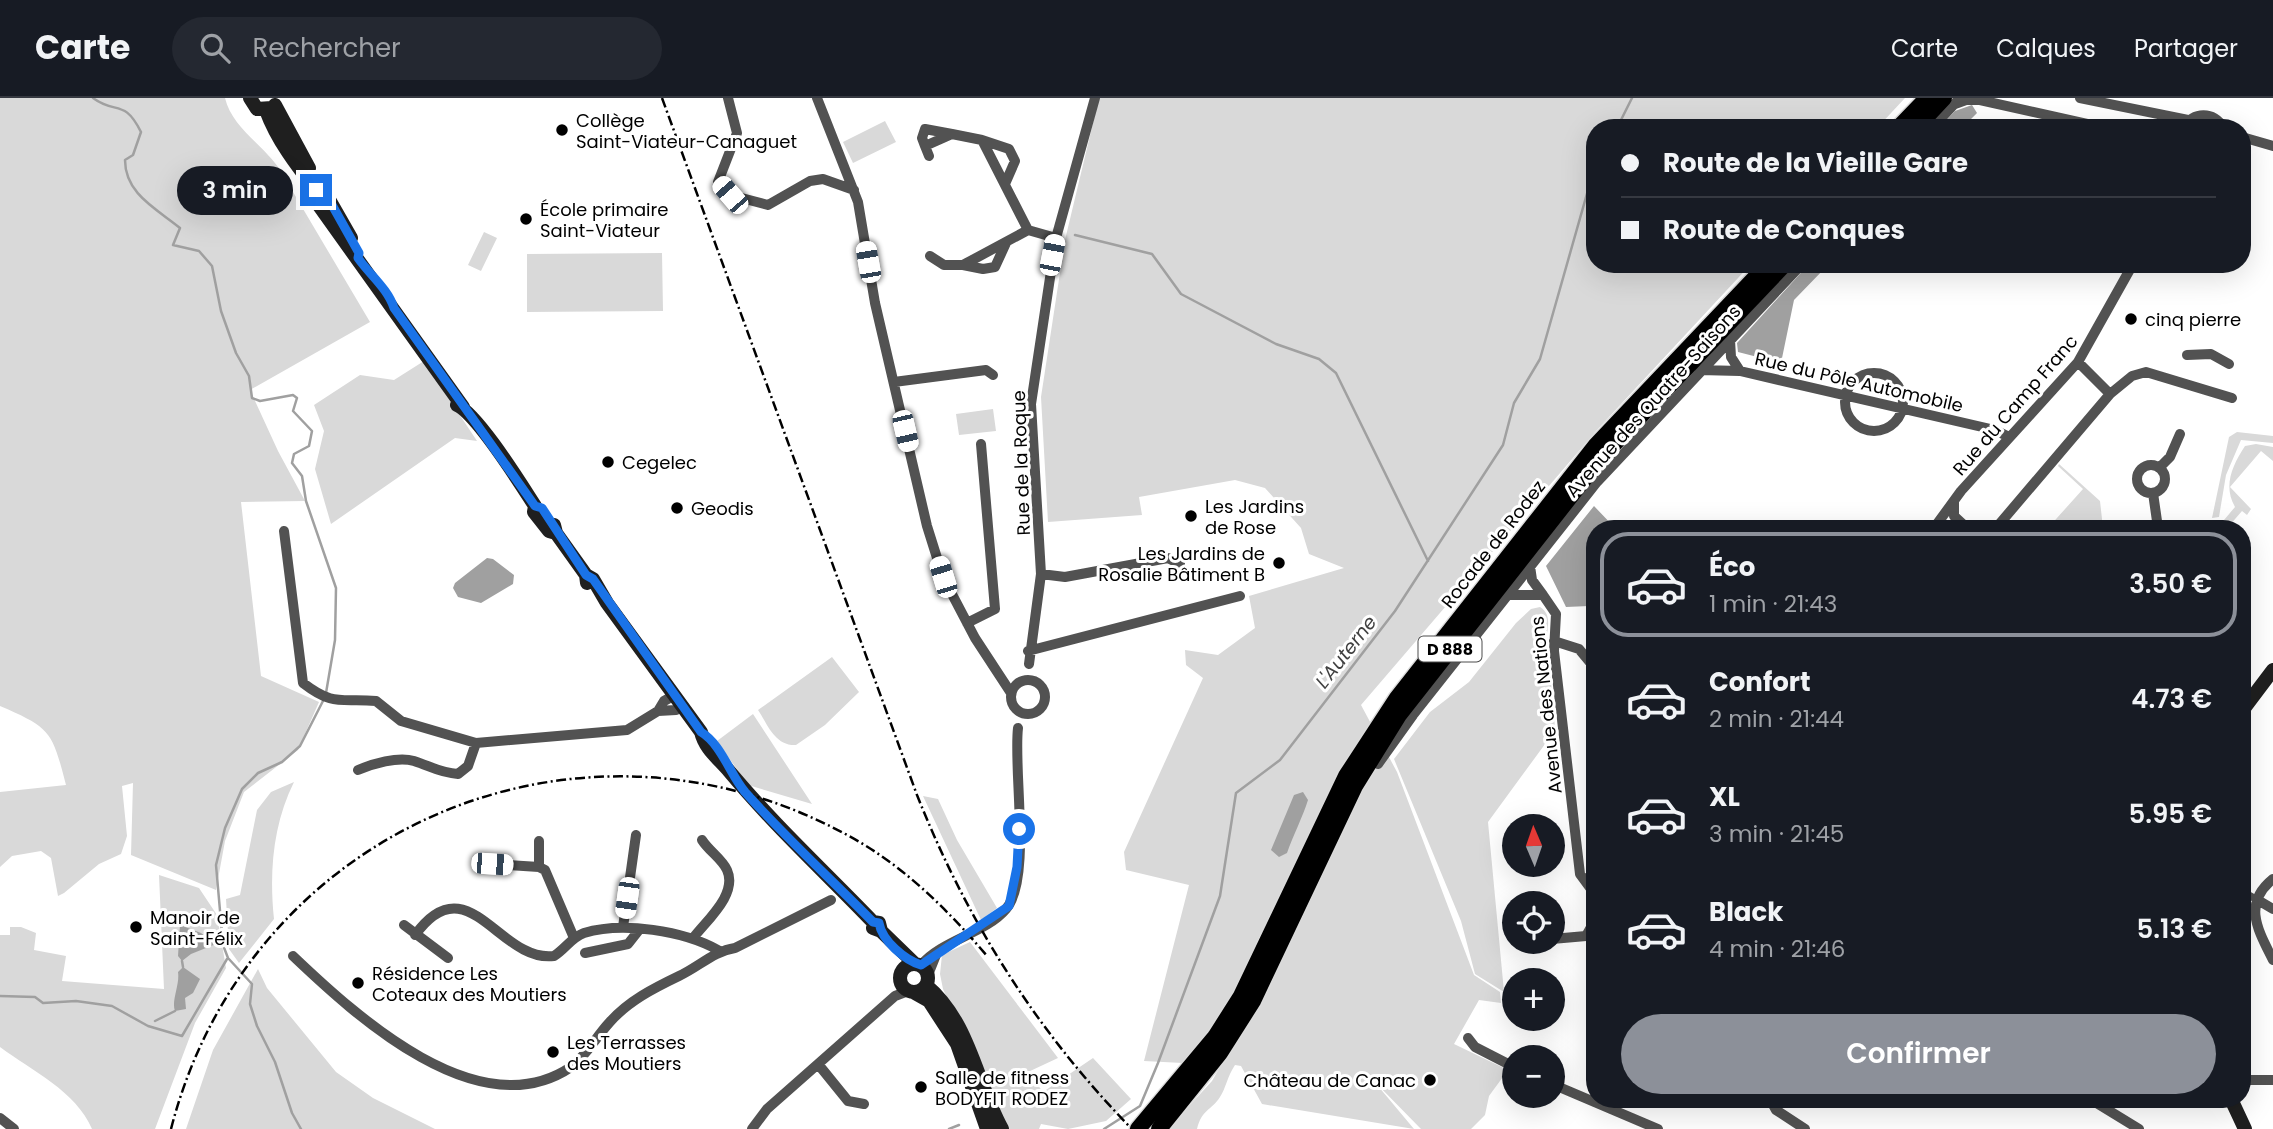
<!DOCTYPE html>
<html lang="fr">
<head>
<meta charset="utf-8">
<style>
	body { margin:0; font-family:Poppins,sans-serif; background:#242831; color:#f1f3f6; height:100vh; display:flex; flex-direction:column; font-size:26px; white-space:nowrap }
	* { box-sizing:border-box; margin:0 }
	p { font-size:23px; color:#9ea1a6 }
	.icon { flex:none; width:38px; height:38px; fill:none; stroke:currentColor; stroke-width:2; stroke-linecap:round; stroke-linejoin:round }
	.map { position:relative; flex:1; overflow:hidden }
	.sheet { position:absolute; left:1586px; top:422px; width:665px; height:588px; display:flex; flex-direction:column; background:#171b24; border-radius:28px; box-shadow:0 7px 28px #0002 }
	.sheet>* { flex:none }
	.hud { position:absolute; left:1586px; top:21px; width:665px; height:154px; border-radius:28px; box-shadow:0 7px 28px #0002; display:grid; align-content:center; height:154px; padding:0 35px; background:#171b24 }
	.needle { width:46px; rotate:358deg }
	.buttons { position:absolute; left:1502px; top:716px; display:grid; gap:14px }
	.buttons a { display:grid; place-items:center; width:63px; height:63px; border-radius:50%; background:#171b24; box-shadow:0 7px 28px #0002; font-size:35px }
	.end { position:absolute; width:32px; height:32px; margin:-16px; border:9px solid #1a73e8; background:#fff; box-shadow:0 0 0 4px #fff }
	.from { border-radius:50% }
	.bubble { position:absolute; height:49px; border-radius:24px; background:#171b24; box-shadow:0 7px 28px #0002; font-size:23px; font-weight:600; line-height:49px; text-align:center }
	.car { position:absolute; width:21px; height:42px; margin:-21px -10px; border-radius:9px; box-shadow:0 0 5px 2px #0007; background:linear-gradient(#fff 24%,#345 0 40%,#fff 0 76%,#345 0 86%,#fff 0) }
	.hud b { display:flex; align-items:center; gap:24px; height:66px; font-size:26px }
	.hud b+b { border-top:2px solid #363941 }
	.hud i { width:18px; height:18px; background:#f1f3f6 }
	ul { padding:12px 0 0; list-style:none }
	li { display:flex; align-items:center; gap:21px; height:105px; margin:0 14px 10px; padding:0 21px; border:4px solid transparent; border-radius:28px }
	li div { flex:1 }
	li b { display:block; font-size:26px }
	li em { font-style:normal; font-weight:600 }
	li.on { border-color:#8c9099 }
	li>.icon { width:63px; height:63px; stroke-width:1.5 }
	.action { display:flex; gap:14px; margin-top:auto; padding:14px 35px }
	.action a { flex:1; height:80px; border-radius:42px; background:#8c9099; color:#fff; font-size:28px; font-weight:600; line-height:80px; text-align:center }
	header { display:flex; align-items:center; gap:42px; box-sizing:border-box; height:98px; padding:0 35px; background:#171b24; border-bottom:2px solid #363941 }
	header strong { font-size:33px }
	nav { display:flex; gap:38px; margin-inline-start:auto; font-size:24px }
	.search { width:490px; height:63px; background:#242831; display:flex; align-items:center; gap:18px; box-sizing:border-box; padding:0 24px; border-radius:38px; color:#9ea1a6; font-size:26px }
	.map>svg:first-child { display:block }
	.green { fill:#d9d9d9 }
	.water { fill:#a0a0a0 }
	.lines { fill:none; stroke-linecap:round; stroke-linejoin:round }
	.stream { stroke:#a0a0a0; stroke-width:2.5 }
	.trunk-casing { stroke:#dbdbdb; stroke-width:19 }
	.pedestrian { stroke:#525252; stroke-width:7 }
	.minor { stroke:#525252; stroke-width:10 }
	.secondary { stroke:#1f1f1f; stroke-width:14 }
	.trunk { stroke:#000; stroke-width:16 }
	.rail { stroke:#000; stroke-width:2.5; stroke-dasharray:10 3.5 2 3.5; stroke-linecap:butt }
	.route { stroke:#1a73e8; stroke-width:9 }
	.poi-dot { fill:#000; stroke:#fff; stroke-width:2.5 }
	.labels { text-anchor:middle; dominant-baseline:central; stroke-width:6; stroke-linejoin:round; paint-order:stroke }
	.shield { fill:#fff; stroke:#4c4c4c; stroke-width:2 }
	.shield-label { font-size:16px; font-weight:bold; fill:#000 }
	.poi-label { font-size:18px; fill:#000; stroke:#fff; text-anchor:start }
	.street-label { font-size:18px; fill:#000; stroke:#fff }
	.water-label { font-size:19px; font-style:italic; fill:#414141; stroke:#fff }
</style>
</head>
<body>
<header>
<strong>Carte</strong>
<div class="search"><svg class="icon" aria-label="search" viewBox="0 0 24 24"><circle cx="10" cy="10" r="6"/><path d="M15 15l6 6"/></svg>Rechercher</div>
<nav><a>Carte</a><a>Calques</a><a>Partager</a></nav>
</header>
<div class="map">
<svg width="2273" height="1031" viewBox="0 0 2273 1031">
	<rect width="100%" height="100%" fill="#fff"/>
	<!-- green -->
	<path class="green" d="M0,0h225c7,30 39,47 55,72l90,152 -120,68 28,61 27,50 -64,1 20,174 58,26 -21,48 -54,42 -19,49 -9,49 -85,-35 2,-72 -11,3 5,50 -6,18 -22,10 -35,29 -6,3 -7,-38 -10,-7 -29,5 -12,11v-75l66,-7c-14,-54 -15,-57 -66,-79z
		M1099,0h806l-28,30h-283v136h157l-154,166 -236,275 36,67 77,203 26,17 1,11 -22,-3 -25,44 54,26 -19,26 -4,19 -14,14h-50l-48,-49 41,49 -152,-25 -21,-38 -6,-1c-8,12 -9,23 -15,32 -9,14 -18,12 -23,32h-29l44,-48 9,-16 -77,-4 45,-176 -63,-15 -2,-18 79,-174 -17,-13 -1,-15 33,5 37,-27 -6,-32 95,-28 -35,-14 -8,-26 -36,-40 -30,-8 -96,17 3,18 -94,7 -7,-125 24,-157z
		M885,23l11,21 -43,21 -10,-21z
		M484,134l13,6 -16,33 -13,-6z
		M662,155l1,58 -136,1v-58z
		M424,263l53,80 -22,-3 -124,86 -16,-55 9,-38 -10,-26 46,-30 34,5z
		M993,311l3,22 -37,4 -3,-21z
		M2237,334l36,4v7l-32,-3 -15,35 -7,42 -7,1 17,-81z
		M2256,346l17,3v14l-12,-10 -31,36 21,22 -4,6 -5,-4 -13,15 -5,-6 11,-13c-12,-21 -3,-41 10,-61z
		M2059,366l41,37 3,27h-55l35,-39 -25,-23z
		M1540,509c11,7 8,17 7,29l9,103 -8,1 -60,82 16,170 -29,-18 -14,-53 -67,-162 36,-47 39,-30 47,-59 15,-14z
		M832,559l27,35 -34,33 -29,20c-21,1 -28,-20 -38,-35z
		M753,616l59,90 -64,-19 -31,-44z
		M294,684c-21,42 -25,90 -20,137l-35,44 -10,-14 -3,-50 14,-4 17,-85 14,-18z
		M923,698l15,3 19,41 40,68 -16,12z
		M159,777l40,13 18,27 9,53 -31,55 -40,106h-63c-16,-38 -60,-58 -92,-82v-112h10v-8h11l15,6 -2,17 32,6 -4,25 102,8z
		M970,844l88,116 -30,14 15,20 50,-34 38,41 -25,22 -38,8 -27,-5 -2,5h-32l-64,-140 -3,-15 2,-19z
		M258,871l9,19 69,84 37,26 62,31h-249l27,-79z"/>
	<!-- water -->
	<path class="water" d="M1972,7l5,8 -15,15h-23l16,-17z
		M1809,166l17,3 -32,33 -13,63 -43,-11 -1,-9z
		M1594,408l21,22h-21v71l-5,7 -23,1 -20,-41z
		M487,460l6,1 21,16 -1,9 -32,19 -23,-6 -5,-9 2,-5z
		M1303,694l5,8c-5,16 -15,36 -21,53l-8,4 -8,-7 23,-55z
		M180,827l21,8 15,11 -25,10 -9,7 -4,-5z
		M183,869l17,12 -7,14 -8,5 1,11 -11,2c-4,-10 5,-26 3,-39z"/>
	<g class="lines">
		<!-- stream -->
		<path class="stream" d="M93,0c23,17 31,0 48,34l-8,23 -8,5c0,34 32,49 55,68l-7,17 26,6 13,15 9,45 15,42 13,23 3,22 8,3 33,-6 4,3 -4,13 19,20 -3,15 -15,8 -2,9 10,13 4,25 30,87 -1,52 -9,53
			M1617,30l15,-30
			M1075,137l77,19 29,40 95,50 43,15 17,14 92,188
			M182,863l1,6
			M0,898l35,1 8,6 33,-2 36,5 36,20 34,10 45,-77
			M155,923l20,-10
			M301,1031l-9,-16 -17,-51 -18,-36 -7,-22 2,-20 -24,-26 -5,-13 -7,-80 9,-37 17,-39 16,-16 24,-11 18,-16 24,-47
			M949,1031l10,-4
			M1104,1031l36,-23 18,-43 62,-167 16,-103 44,-33 115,-149 108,-166 11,-42 26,-44 54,-190"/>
		<defs>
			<path id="trunk" d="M1898,30l29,-30
				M1916,30l28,-30
				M1138,1031l77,-92 26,-41 105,-220 51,-78 199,-253 172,-181
				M1159,1031l61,-76 33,-52 102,-215 44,-71 201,-256 185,-195"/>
		</defs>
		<!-- trunk casing -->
		<use href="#trunk" class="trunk-casing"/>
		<!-- pedestrian -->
		<path class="pedestrian" d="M2242,793l14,8"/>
		<!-- minor -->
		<path class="minor" d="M728,0l9,35 -19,49 12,13 38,10 42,-24 13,-2 31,11
			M817,0l41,104 17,101 52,223 16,51 32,61 36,55
			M2080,0l108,22
			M1955,6l11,-4h14l125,28
			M1932,30l26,-28
			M2183,30c11,-17 30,-17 41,0
			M952,36l-27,-5 -3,9 3,8 27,-12 30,6 46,90 28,8
			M2242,39l31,9
			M982,42l27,9 6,12 -10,23
			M925,48l4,10
			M930,158l14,9h19l65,-35
			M963,167l20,4 12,-2 11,-24
			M1730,242l1,17 9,14
			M2187,257l24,-1 18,10
			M2078,264l32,32
			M1700,272l40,1 255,59 14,7
			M1845 304a29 29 0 1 1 58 0a29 29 0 1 1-58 0Z
			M894,284l92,-12 7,5
			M2137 381a14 14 0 1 1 28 0a14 14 0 1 1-28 0Z
			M2159,370l11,-11 10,-23
			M2153,395l5,35
			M1954,404v14l13,12
			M1934,430l27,-37 117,-129 55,-98
			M1996,430l114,-134 22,-18 14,-4 86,26
			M284,433l19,152c31,24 38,15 73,18l25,20 75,22 151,-13 31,-19 6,-10 11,-6
			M1041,476l24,3 103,-19 12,6
			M1508,497h35l-11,-15 -2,-14
			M1543,497l13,19 -2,37 26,223 14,19
			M967,525l28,-14 -14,-165
			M1554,543l25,8 15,18
			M1028,553l212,-55
			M1029,566l12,-90 -10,-170 25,-166 39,-140
			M1011 599a17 17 0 1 1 34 0a17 17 0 1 1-34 0Z
			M658,613l18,-1 6,-4
			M1378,666l35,-49 184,-233 205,-218
			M358,672c14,-6 40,-14 56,-9 16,5 26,12 44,13l10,-8 8,-23
			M539,743v26l6,3 29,68
			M492,766l47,3
			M2273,781c-31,25 -15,51 0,81
			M2256,801l17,10
			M404,827l44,33
			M623,829l13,-92
			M415,837c53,-73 84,28 139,21 11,-7 18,-19 30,-23 39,-12 100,-2 134,17
			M694,839c13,-17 44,-43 33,-67 -5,-11 -18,-19 -25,-30
			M1552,841l34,-3 8,-14
			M1532,844h2
			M585,855l43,-9 11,-14
			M293,858c63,60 186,173 278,111 15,-11 25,-30 38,-44 19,-22 45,-35 70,-47 21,-10 35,-25 56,-28l96,-48
			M921,867c21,-25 65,-32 85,-56 26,-30 7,-139 12,-181
			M928,877l8,-20
			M1468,940l7,9 39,20
			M818,966l30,37 16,3
			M2242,982h31
			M1552,986l106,45
			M1770,1001l6,11 29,19
			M2090,1001l49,30
			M0,1020l14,11
			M752,1031l15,-20 128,-113 13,-5"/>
		<!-- secondary -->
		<path class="secondary" d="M250,0l7,11 15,-1
			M275,7l34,63
			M266,12c11,30 31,56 50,80l-1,10 148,207
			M317,94l10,4 24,42
			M457,307c21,10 63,78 78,101l-1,6 15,19 7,2
			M554,427l2,8 30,42 1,8
			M586,477l7,4 14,24 94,129c4,17 17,26 28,39 45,54 96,101 144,151l6,1 2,8
			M2242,613l31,-41
			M873,830l8,3 33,32
			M900 880a14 14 0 1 1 28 0a14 14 0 1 1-28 0Z
			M926,887c44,37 50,97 76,144
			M913,894l16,9 28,43 30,85
			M2231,1001l14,30"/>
		<!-- trunk -->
		<use href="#trunk" class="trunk"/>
		<!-- rail -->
		<path class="rail" d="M662,0l255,697c50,126 120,237 215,334
			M171,1031c77,-300 407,-442 678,-293 55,30 98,73 139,121"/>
	</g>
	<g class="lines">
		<!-- route -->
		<path class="route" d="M316,92l11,6 32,57 -1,5c12,17 30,31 36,50l141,198 7,2 44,67 7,4 108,153c20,12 29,42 44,60 41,46 86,87 128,130l6,1c3,18 26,37 42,42l88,-59 8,-39 2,-38"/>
	</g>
	<!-- markers -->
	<g class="poi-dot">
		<circle cx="562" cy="32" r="7"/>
		<circle cx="526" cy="121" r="7"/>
		<circle cx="2131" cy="221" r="7"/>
		<circle cx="608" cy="364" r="7"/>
		<circle cx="677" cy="410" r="7"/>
		<circle cx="1191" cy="418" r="7"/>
		<circle cx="1279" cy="465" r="7"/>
		<circle cx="136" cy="829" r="7"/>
		<circle cx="358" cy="885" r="7"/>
		<circle cx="553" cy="954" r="7"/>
		<circle cx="1430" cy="982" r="7"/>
		<circle cx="921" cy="989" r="7"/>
	</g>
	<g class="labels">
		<!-- shield labels -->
		<rect class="shield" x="1418.5" y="538.5" width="63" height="25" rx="5"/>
		<g class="shield-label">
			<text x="1450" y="551">D 888</text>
		</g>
		<!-- poi labels -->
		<g class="poi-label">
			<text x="576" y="22">Collège<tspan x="576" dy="21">Saint-Viateur-Canaguet</tspan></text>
			<text x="540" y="111">École primaire<tspan x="540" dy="21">Saint-Viateur</tspan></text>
			<text x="2145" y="221">cinq pierre</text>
			<text x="622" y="364">Cegelec</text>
			<text x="1205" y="408">Les Jardins<tspan x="1205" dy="21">de Rose</tspan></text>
			<text x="691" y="410">Geodis</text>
			<text x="1265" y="455" text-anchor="end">Les Jardins de<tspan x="1265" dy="21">Rosalie Bâtiment B</tspan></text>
			<text x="150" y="819">Manoir de<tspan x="150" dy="21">Saint-Félix</tspan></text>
			<text x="372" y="875">Résidence Les<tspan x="372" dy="21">Coteaux des Moutiers</tspan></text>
			<text x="567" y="944">Les Terrasses<tspan x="567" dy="21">des Moutiers</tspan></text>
			<text x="935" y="979">Salle de fitness<tspan x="935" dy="21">BODYFIT RODEZ</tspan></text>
			<text x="1416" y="982" text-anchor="end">Château de Canac</text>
		</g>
		<!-- street labels -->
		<g class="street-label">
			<text transform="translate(1859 284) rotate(13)">Rue du Pôle Automobile</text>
			<text transform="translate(1653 303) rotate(-48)">Avenue des Quatre-Saisons</text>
			<text transform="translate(2015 307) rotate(-49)">Rue du Camp Franc</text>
			<text transform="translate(1021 365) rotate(-92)">Rue de la Roque</text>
			<text transform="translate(1493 446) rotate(-52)">Rocade de Rodez</text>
			<text transform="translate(1546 607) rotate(-96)">Avenue des Nations</text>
		</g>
		<!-- water labels -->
		<g class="water-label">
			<text transform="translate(1346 554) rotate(-52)">L'Auterne</text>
		</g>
	</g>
</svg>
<div class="buttons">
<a><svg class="needle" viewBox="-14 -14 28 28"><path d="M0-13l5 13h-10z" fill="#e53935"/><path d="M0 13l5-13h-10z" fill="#9ea1a6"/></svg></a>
<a><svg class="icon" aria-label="locate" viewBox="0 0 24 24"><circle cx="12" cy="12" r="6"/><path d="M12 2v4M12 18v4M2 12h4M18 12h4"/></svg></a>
<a>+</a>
<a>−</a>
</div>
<i class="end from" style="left:1019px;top:731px"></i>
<i class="end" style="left:316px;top:92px"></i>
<div class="bubble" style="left:177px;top:68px;width:116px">3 min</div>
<i class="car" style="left:730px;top:97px;rotate:319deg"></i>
<i class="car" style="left:1052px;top:157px;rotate:11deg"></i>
<i class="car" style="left:868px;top:164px;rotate:350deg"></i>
<i class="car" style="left:905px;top:333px;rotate:167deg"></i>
<i class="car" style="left:943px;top:479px;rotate:343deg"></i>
<i class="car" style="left:492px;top:766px;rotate:94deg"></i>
<i class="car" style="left:627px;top:800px;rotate:188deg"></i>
<div class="hud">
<b><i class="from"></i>Route de la Vieille Gare</b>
<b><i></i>Route de Conques</b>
</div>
<section class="sheet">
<ul>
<li class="on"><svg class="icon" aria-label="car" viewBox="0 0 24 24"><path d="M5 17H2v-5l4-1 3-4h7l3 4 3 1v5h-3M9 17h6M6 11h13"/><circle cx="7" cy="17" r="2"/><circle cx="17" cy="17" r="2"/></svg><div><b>Éco</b><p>1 min · 21:43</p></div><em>3.50 €</em></li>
<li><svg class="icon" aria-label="car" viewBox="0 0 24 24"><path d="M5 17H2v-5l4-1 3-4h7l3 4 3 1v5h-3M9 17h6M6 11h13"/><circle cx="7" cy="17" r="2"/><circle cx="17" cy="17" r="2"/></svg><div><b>Confort</b><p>2 min · 21:44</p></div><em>4.73 €</em></li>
<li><svg class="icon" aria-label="car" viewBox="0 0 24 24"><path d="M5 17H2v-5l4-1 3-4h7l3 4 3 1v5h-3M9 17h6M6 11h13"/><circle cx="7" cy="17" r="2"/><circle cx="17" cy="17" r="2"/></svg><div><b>XL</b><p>3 min · 21:45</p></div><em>5.95 €</em></li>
<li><svg class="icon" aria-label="car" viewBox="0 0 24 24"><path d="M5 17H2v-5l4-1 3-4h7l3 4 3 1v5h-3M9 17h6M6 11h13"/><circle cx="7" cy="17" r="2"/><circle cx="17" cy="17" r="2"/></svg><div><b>Black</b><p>4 min · 21:46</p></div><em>5.13 €</em></li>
</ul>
<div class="action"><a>Confirmer</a></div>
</section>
</div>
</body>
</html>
